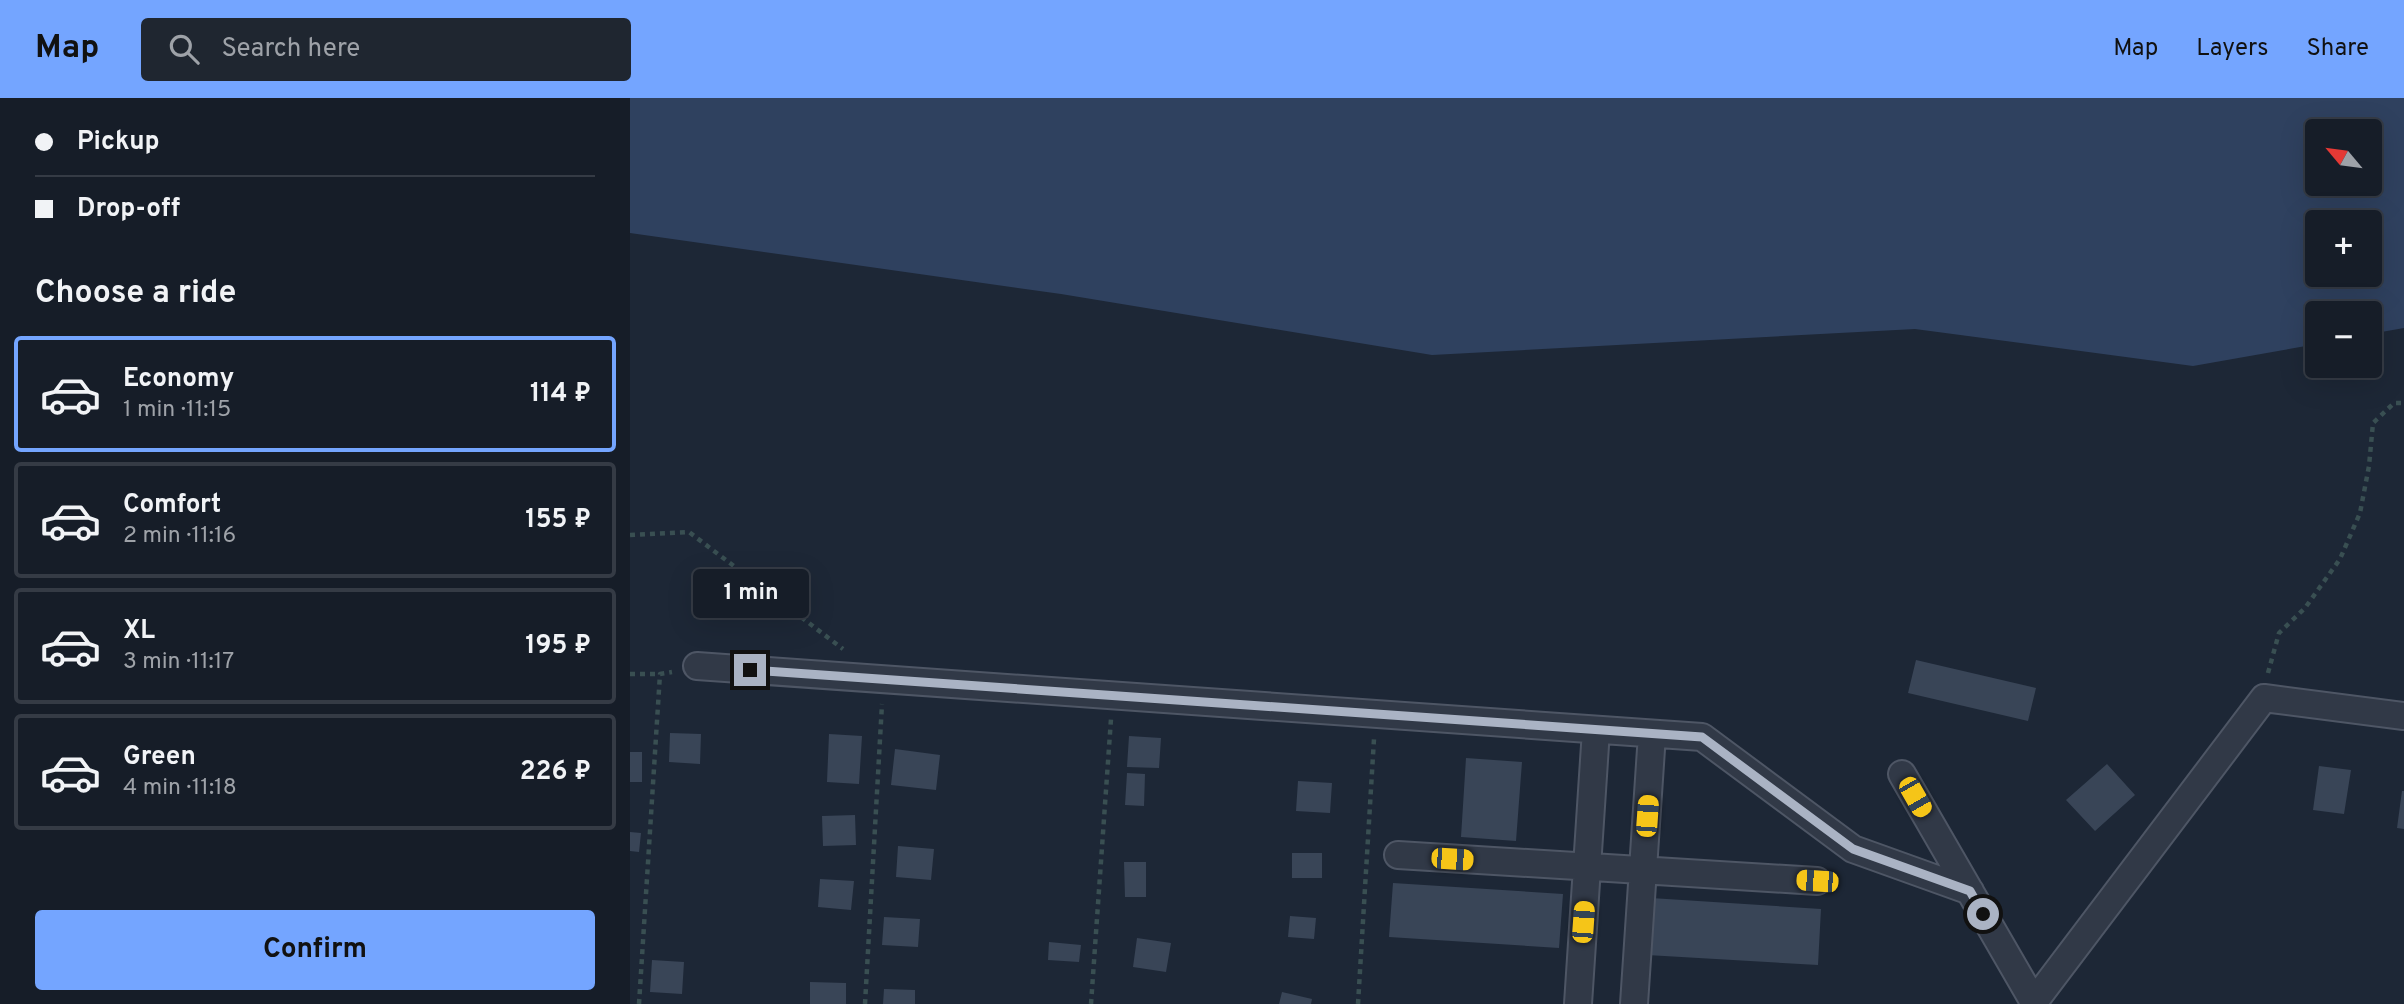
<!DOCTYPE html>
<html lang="en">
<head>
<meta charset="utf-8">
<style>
	body { margin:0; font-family:Overpass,sans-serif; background:#1f2630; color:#f1f3f6; height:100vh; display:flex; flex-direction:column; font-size:26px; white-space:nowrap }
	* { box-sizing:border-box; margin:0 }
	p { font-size:23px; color:#9ea2a8 }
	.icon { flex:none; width:38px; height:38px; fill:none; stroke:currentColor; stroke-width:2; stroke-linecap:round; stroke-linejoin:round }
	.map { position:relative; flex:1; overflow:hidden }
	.sheet { display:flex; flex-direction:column; background:#161d28; width:630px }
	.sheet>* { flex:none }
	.hud { display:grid; align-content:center; height:154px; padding:0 35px; background:#161d28 }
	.needle { width:46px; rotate:299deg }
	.buttons { position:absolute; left:1675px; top:21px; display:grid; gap:14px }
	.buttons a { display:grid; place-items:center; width:77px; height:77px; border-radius:7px; background:#161d28; box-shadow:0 7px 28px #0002,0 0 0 2px #353b45; font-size:35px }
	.end { position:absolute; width:32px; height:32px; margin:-16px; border:9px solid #aab3c4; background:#111; box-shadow:0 0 0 4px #111 }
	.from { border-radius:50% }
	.bubble { position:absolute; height:49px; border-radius:7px; background:#161d28; box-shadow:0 7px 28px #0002,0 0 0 2px #353b45; font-size:23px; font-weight:700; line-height:49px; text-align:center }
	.car { position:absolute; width:21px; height:42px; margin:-21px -10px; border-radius:9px; box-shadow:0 0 5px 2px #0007; background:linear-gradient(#f5c518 24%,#345 0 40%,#f5c518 0 76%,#345 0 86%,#f5c518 0) }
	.hud b { display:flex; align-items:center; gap:24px; height:66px; font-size:26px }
	.hud b+b { border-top:2px solid #353b45 }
	.hud i { width:18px; height:18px; background:#f1f3f6 }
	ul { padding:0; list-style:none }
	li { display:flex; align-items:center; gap:21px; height:116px; margin:0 14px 10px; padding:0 21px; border:4px solid #353b45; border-radius:7px }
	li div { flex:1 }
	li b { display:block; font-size:26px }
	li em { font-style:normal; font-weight:700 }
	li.selected { border-color:#74a5ff }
	li>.icon { width:63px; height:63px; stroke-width:1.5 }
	h2 { padding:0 35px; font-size:32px; line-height:84px }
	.button { display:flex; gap:14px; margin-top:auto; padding:14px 35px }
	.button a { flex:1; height:80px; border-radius:7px; background:#74a5ff; color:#111; font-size:28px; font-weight:700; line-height:80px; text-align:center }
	header { display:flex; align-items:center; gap:42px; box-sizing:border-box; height:98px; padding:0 35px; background:#74a5ff; color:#111 }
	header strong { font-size:33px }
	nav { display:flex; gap:38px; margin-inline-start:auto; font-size:24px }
	.search { width:490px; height:63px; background:#1f2630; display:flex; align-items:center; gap:18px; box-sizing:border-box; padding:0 24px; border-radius:7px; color:#9ea2a8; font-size:26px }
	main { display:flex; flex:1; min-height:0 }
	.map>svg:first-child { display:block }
	.water { fill:#2f415f; fill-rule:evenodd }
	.building { fill:#394557 }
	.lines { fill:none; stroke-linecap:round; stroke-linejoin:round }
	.minor-casing { stroke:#4e5665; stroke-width:30 }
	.path { stroke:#394f52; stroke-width:4.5; stroke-dasharray:5 5; stroke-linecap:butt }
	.minor { stroke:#313947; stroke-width:26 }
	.route { stroke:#aab3c4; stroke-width:9 }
</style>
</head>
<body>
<header>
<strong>Map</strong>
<div class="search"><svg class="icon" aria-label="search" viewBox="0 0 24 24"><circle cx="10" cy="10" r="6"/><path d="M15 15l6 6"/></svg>Search here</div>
<nav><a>Map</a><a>Layers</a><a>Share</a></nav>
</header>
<main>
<section class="sheet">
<div class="hud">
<b><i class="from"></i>Pickup</b>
<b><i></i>Drop-off</b>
</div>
<h2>Choose a ride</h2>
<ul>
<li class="selected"><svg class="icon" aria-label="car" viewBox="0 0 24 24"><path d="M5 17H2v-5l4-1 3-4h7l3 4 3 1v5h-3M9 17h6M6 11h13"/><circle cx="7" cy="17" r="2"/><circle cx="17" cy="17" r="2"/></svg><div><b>Economy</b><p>1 min · 11:15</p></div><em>114 ₽</em></li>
<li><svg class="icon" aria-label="car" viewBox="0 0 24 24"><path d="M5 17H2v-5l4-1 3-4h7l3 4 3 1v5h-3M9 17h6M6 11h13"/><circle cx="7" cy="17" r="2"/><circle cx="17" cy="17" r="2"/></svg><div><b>Comfort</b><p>2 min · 11:16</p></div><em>155 ₽</em></li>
<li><svg class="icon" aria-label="car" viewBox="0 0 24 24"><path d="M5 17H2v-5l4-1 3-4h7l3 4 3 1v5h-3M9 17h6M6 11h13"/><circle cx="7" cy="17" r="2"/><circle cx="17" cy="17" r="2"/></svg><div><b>XL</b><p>3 min · 11:17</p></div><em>195 ₽</em></li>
<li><svg class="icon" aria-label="car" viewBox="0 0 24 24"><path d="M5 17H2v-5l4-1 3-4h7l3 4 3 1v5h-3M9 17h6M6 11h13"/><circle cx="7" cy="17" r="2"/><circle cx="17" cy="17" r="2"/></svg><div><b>Green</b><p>4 min · 11:18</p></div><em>226 ₽</em></li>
</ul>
<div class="button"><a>Confirm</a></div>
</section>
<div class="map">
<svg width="1774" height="906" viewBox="0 0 1774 906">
	<rect width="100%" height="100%" fill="#1d2736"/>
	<!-- water -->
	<path class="water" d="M0,0h1774v230l-34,6v-21h-53v31l-124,22 -278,-37 -483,26 -371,-61 -431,-61zM1687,33h53v53h-53zM1687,124h53v53h-53z"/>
	<!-- building -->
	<path class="building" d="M1286,562l120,28 -8,33 -120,-28z
		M40,635l31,1 -1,30 -31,-2z
		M199,636l33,2 -3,48 -32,-2z
		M499,638l32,2 -2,30 -32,-1z
		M265,651l45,6 -4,35 -45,-5z
		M0,654h12v30h-12z
		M836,660l56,4 -6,79 -55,-4z
		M1477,666l28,31 -40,36 -29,-31z
		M1689,668l32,4 -7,44 -31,-4z
		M497,675l18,1 -1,32 -19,-1z
		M668,683l34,2 -2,30 -34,-2z
		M1772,693h2v38l-7,-1z
		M225,717l1,30 -33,1 -1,-30z
		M0,734l11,1 -2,19 -9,-1z
		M268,748l36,3 -3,31 -35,-3z
		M662,755h30v25h-30z
		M494,764h22v35h-21z
		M190,781l34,2 -3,29 -33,-3z
		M763,785l170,11 -4,54 -170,-11z
		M1021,800l170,11 -3,56 -171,-10z
		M660,818l26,2 -2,21 -26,-2z
		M254,819l36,2 -2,28 -36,-2z
		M507,840l34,5 -5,29 -33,-5z
		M419,844l32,3 -2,17 -31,-2z
		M22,862l32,2 -2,32 -32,-2z
		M180,884l36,1v21h-36z
		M254,891l31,1v14h-32z
		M652,894l30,7 -1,5h-32z"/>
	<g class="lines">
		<defs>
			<path id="minor" d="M67,568l1005,71 151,112 117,42
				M1272,676l133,230
				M768,757l419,26
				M1404,904l230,-304 140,18
				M948,906l18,-274
				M1004,906l18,-270"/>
		</defs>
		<!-- minor casing -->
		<use href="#minor" class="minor-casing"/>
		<!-- path -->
		<path class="path" d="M0,437l59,-3 154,117
			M1638,575l11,-40 26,-25 35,-49 20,-46 9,-47 4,-43 21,-20h10
			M0,576h30
			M9,906l21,-330 12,-2
			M235,906l17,-300
			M461,906l20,-285
			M728,906l16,-265"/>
		<!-- minor -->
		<use href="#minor" class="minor"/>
	</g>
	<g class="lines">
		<!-- route -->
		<path class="route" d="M120,572l952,67 151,112 117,42 13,23"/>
	</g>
</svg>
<div class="buttons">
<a><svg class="needle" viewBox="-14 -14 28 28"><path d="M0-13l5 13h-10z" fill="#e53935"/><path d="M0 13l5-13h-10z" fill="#9ea2a8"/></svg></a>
<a>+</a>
<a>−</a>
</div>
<i class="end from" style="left:1353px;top:816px"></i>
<i class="end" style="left:120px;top:572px"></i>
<div class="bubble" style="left:63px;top:471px;width:116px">1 min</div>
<i class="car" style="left:1285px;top:699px;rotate:150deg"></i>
<i class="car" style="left:1017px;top:718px;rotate:4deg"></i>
<i class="car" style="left:822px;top:761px;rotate:94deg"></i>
<i class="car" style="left:1187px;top:783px;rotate:274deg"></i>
<i class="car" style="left:953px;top:824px;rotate:4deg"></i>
</div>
</main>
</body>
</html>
